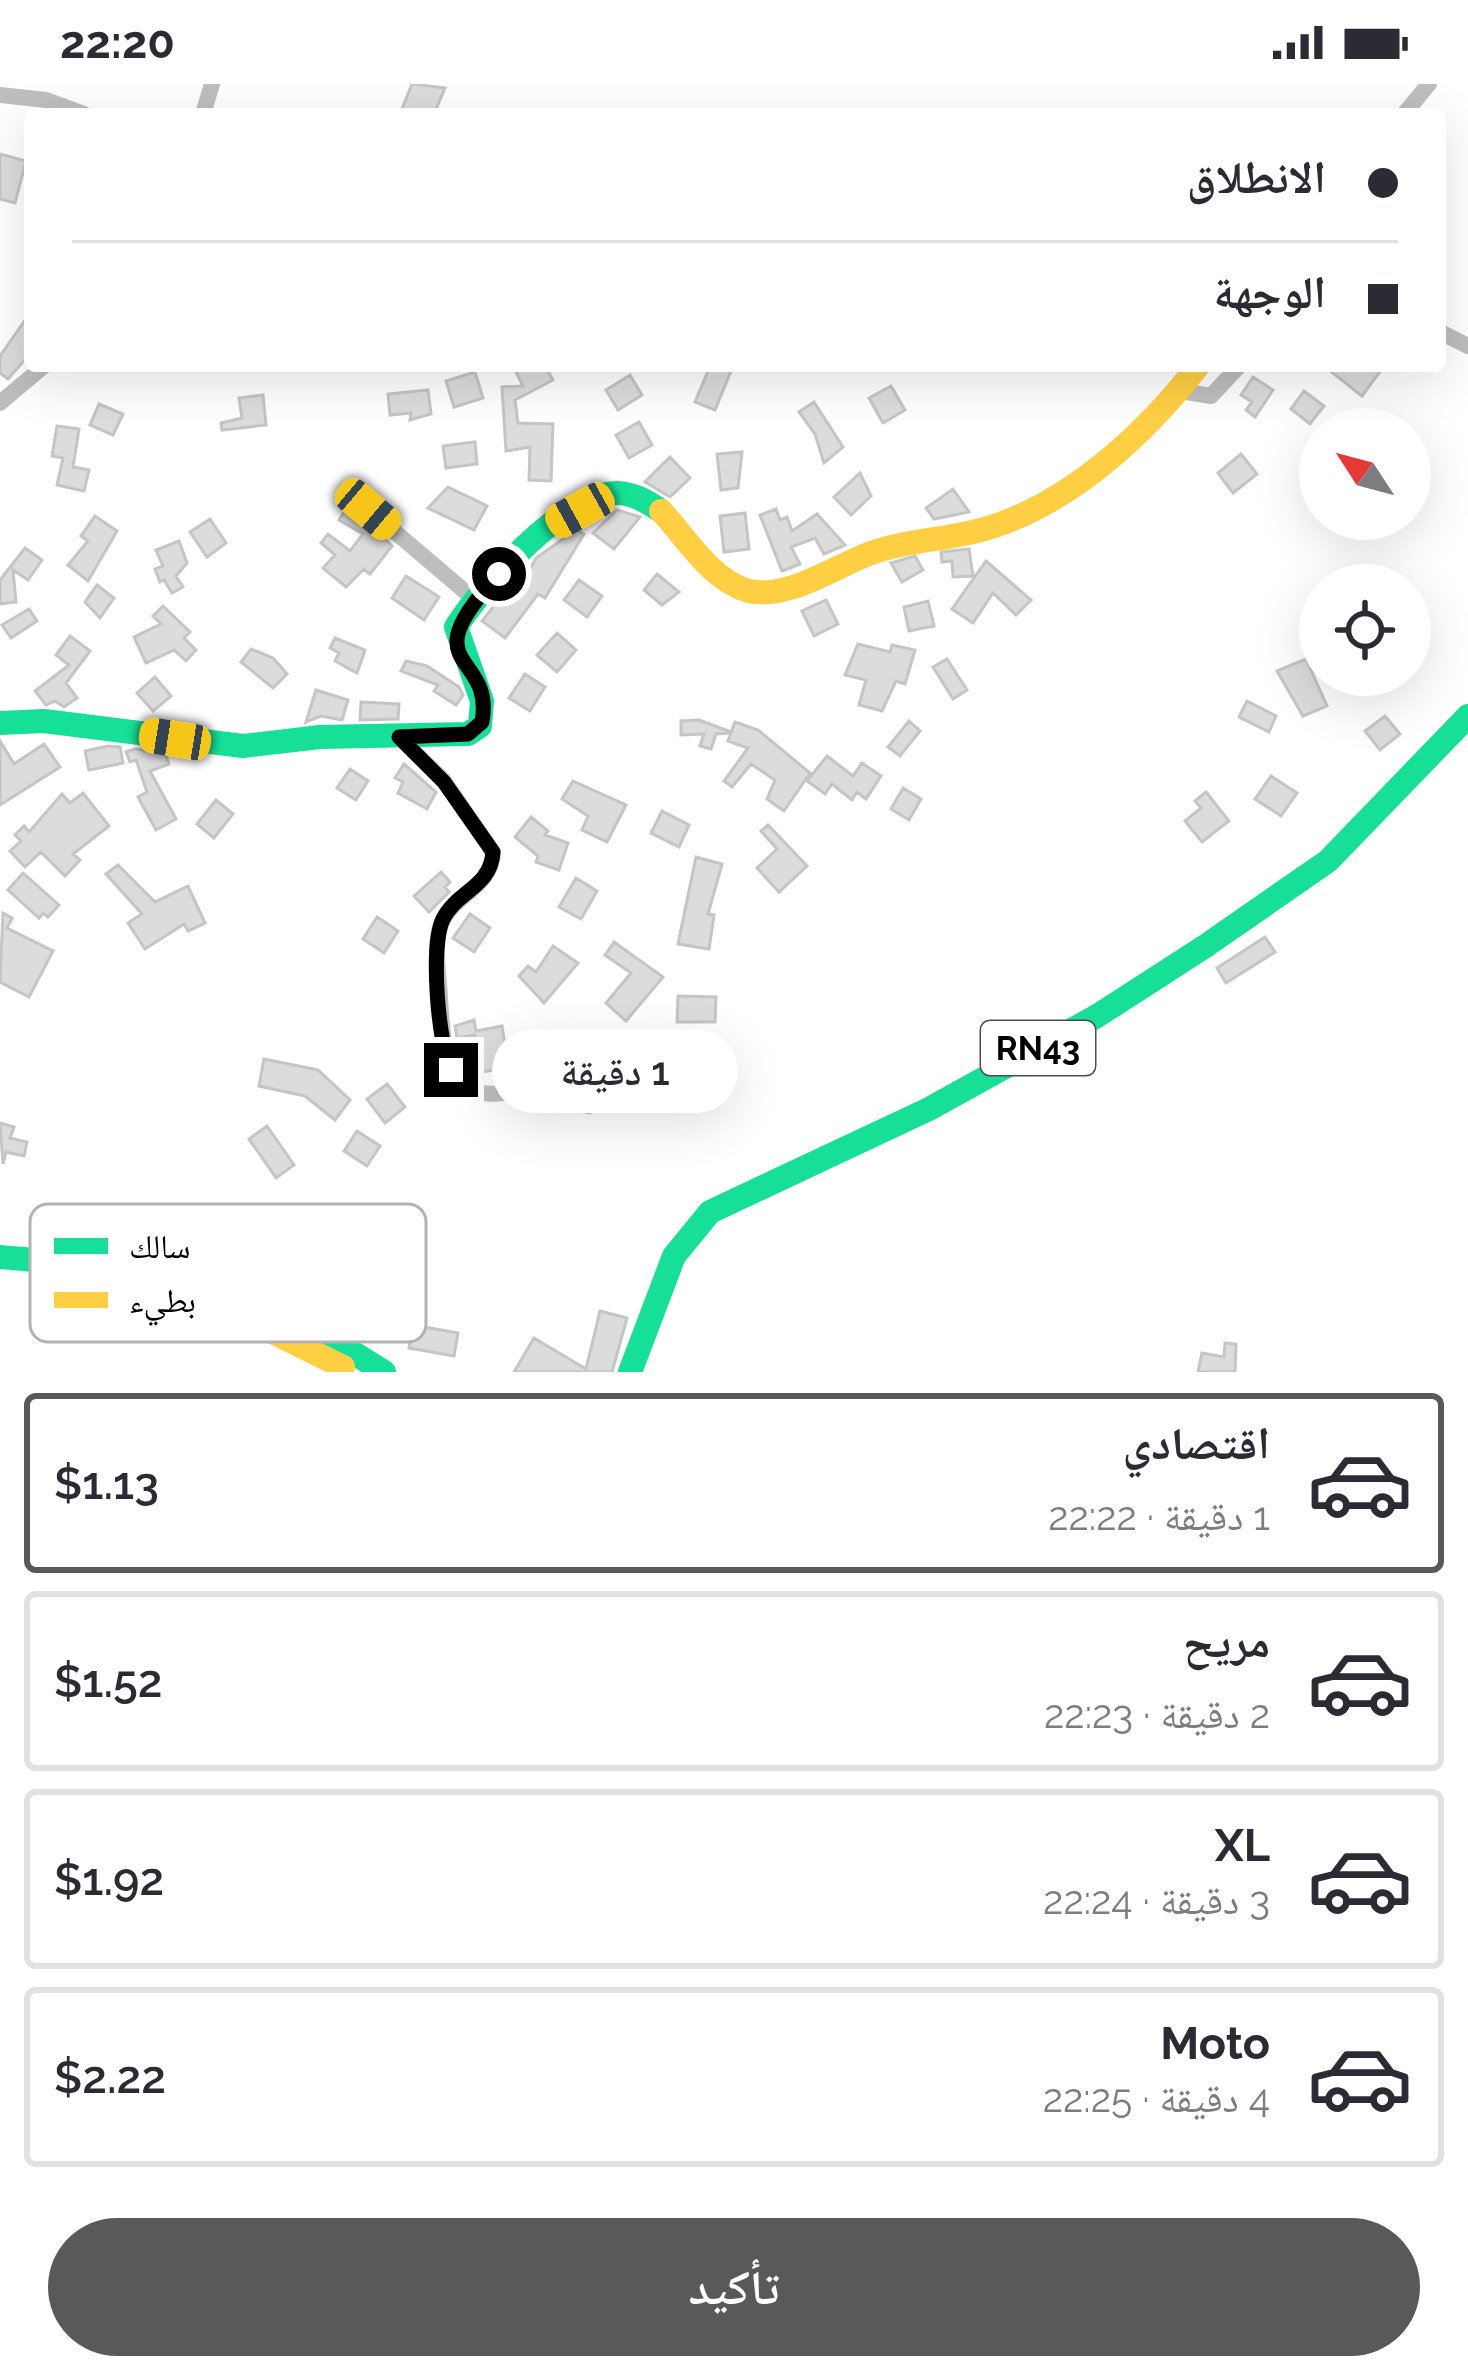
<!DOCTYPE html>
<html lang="ar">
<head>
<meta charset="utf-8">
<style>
	body { margin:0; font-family:Raleway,"Noto Naskh Arabic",sans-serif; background:#f2f2f3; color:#2b2b33; direction:rtl; height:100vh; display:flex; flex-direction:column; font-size:45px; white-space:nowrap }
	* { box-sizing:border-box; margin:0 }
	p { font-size:39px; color:#7c7c81 }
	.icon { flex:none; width:66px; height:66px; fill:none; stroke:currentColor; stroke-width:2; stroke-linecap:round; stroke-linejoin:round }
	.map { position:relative; height:1288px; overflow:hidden; direction:ltr }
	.sheet { display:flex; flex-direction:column; background:#fff; flex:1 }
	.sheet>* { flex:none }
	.banner { position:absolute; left:24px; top:24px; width:1422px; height:264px; border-radius:12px; box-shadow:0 12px 48px #0002; direction:rtl; display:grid; align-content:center; height:264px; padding:0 48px; background:#fff }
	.needle { width:78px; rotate:306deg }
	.tools { position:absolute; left:1299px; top:324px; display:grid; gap:24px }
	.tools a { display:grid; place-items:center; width:132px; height:132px; border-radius:50%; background:#fff; box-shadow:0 12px 48px #0002; font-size:60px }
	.end { position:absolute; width:54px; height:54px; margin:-27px; border:15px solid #000; background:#fff; box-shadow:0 0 0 6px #fff }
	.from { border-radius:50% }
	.bubble { position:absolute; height:84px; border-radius:42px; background:#fff; box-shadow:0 12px 48px #0002; font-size:39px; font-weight:600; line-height:84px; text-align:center; direction:rtl }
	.car { position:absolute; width:36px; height:72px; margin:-36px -18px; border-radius:15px; box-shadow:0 0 9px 3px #0007; background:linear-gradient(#f5c518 24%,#345 0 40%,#f5c518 0 76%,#345 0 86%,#f5c518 0) }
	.banner b { display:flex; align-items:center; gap:42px; height:114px; font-size:45px }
	.banner b+b { border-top:3px solid #e1e1e2 }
	.banner i { width:30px; height:30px; background:#2b2b33 }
	ul { padding:21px 0 0; list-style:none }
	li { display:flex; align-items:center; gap:36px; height:180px; margin:0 24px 18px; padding:0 24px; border:6px solid #e1e1e2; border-radius:12px }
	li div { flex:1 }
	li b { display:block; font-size:45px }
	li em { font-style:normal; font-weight:600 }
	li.on { border-color:#595959 }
	li>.icon { width:108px; height:108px; stroke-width:1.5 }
	.action { display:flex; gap:24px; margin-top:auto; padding:24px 48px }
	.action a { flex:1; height:138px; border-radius:72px; background:#595959; color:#fff; font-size:48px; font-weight:600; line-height:138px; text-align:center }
	.status { display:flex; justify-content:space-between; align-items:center; height:84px; padding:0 60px; background:#fff; direction:ltr }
	.status svg { height:33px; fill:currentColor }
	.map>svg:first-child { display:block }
	.building { fill:#dcdcdc; stroke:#c5c5c5; stroke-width:3 }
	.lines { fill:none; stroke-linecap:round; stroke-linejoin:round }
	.street { stroke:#bebebe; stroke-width:16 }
	.fast { stroke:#16e098; stroke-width:24 }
	.slow { stroke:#ffcf43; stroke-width:24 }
	.route { stroke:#000; stroke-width:15 }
	.labels { text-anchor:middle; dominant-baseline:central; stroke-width:9; stroke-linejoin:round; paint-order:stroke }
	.shield { fill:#fff; stroke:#4c4c4c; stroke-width:3 }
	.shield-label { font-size:33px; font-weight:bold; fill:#000 }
	.key { fill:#fff; stroke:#b2b2b2; stroke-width:3 }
	.key-label { font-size:33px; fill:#000 }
</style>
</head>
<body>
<div class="status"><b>22:20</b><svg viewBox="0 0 49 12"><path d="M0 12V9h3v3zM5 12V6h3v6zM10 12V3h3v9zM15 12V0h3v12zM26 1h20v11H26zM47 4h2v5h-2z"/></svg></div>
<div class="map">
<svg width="1468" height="1288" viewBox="0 0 1468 1288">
	<rect width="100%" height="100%" fill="#fff"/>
	<!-- building -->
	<path class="building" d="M412,0l33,4 -11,26h-34z
		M0,70l26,7 -11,42 -15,-4z
		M30,229v41l-22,25 -8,-6v-17z
		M523,282h22l8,14 -38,20 3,23 35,1 -2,57 -22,-1 1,-33 -24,4 -4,-64 21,-1 -8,-16z
		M710,282h23l-18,44 -20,-8z
		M1324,282h60l-22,30z
		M475,288l8,26 -29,9 -8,-26z
		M630,291l12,20 -24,15 -12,-20z
		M1253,293l20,13 -18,27 -9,-7 6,-8 -11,-7z
		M891,302l14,24 -22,13 -14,-25z
		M428,306l3,24 -21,6 1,-7 -21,2 -2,-21z
		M1304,307l20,15 -14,18 -19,-15z
		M263,311l3,30 -44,5 -1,-7 21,-5 -3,-20z
		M814,318l29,45 -19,16 -9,-29 -16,-22z
		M99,320l24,10 -10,21 -23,-10z
		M639,338l13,23 -23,13 -13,-23z
		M57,342l22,3 -6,38 16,3 -5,21 -27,-6 6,-27 -11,-2z
		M475,358l2,22 -31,4 -3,-22z
		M742,368l-4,36 -17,2 -4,-36z
		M1241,370l16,20 -24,19 -15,-20z
		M670,373l20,21 -20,19 -25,-15z
		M860,389l11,23 -20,19 -17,-18z
		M448,403l39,19 -13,24 -46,-22z
		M953,405l16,23 -35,7 -8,-11z
		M350,419l42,43 -22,28 -6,-5 -18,18 -23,-19 12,-13 -14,-12 7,-9 22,17 13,-17 -24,-14z
		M776,425l4,11 7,-3 5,14 25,-17 28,31 -21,9 -9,-16 -24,9 9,17 -18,7 -22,-56z
		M617,426l23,7 -26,32 -21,-16z
		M745,429l4,36 -25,3 -4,-36z
		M95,432l22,15 -29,50 -20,-16 20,-24 -7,-5z
		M210,435l16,24 -19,14 -17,-25z
		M576,446l8,4 -39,64 -7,-4 -33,44 -23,-17 23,-29 9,7 22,-41z
		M179,457l8,22 -11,13 7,11 -11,6 -8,-13 -4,2 -5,-13 8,-3 -7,-16z
		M25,464l17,12 -14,20 -15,-10 3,32 -16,2v-24z
		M969,465l4,27 -20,1 -1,-16 -10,1 -1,-10z
		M915,472l8,14 -21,12 -11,-19z
		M986,477l45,39 -15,15 -23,-22 -20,30 -21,-14z
		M657,490l22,18 -17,13 -18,-15z
		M406,492l33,21 -15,23 -32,-22z
		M579,496l23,16 -15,21 -23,-17z
		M97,501l17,13 -14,20 -15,-16z
		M826,516l12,24 -24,12 -12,-25z
		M928,517l6,25 -25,5 -5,-24z
		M163,522l27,26 -6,6 12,12 -10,11 -12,-11 -28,13 -12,-26 27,-13 -8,-8z
		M29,525l8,12 -26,17 -9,-13z
		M557,549l19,17 -19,22 -20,-17z
		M70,552l20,15 -24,32 11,15 -13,9 -9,-6 -9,4 -11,-14 34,-26 -13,-10z
		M335,554l30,12 -8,23 -22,-12 4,-8 -9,-5z
		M858,560l32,8 2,-7 23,5 -10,34 -9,-3 -14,30 -23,-6 7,-25 -21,-5z
		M251,565l22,9 14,16 -14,14 -32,-26z
		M947,575l20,31 -14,9 -20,-32z
		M1306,575l21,47 -24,10 -26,-45z
		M406,577l21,5 32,21 4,8 -7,10 -22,-14 4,-6 -37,-14z
		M525,590l20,13 -15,24 -21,-13z
		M155,593l16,19 -18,15 -16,-18z
		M316,606l32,10 -6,20 -21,-4 -15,6z
		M1247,617l29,15 -7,16 -30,-15z
		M361,618l38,2 -1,15 -38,1z
		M1385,632l15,18 -20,16 -15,-19z
		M699,636l32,12 4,-10 23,8 52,43 -26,38 -17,-12 8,-19 -24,-16 -19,23 -8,-6 24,-33 -20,-7 3,-8 -15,1 -5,15 -11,-3 4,-12 -23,1v-14z
		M909,637l11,10 -20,25 -12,-9z
		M0,657l14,23 30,-20 16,23 -60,38z
		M108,662l12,1 3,16 -34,7 -4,-19z
		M135,665l30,4 4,11 -19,7 26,48 -20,11 -18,-33 9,-5 -11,-32 -6,2 -4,-10z
		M827,672l26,20 9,-13 19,13 -15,23 -9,-7 -5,8 -20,-16 -7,10 -18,-13z
		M404,680l32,28 -9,17 -29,-16 5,-11 -8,-4z
		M350,685l18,12 -12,19 -19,-12z
		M1271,692l26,17 -16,23 -26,-17z
		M573,697l53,24 -19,37 -25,-12 6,-14 -26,-17z
		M903,704l18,11 -12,21 -18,-11z
		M1206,708l23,29 -27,21 -17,-21 16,-13 -6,-7z
		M83,709l26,33 -36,28 7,6 -15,16 -24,-24 -16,15 -15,-16 11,-10 -6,-6 9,-9 5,6 33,-38 8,9z
		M216,716l17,14 -19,24 -17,-14z
		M662,727l27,14 -10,22 -28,-14z
		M531,733l17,14 -3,4 23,8 -9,27 -23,-8 2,-6 -23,-19z
		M768,741l39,41 -28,26 -22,-24 20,-19 -16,-18z
		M696,773l26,7 -14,50 6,1 -5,34 -31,-5z
		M118,781l37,37 33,-16 17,37 -17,8 -4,-7 -39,25 -17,-26 14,-9 -36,-40z
		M441,788l9,10 -5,5 4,5 -20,20 -15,-16z
		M23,789l36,32 -11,12 -5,-4 -4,5 -31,-28z
		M576,794l21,13 -16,28 -22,-12z
		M3,829l9,5 -5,10 46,23 -24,46 -29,-15z
		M470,830l20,14 -16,24 -21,-14z
		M377,833l21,14 -14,22 -21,-14z
		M1265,853l10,15 -49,31 -9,-15z
		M614,858l49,35 -37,44 -20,-18 25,-30 -26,-18z
		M553,862l25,17 -34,40 -25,-27 9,-10 8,6z
		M678,912l38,1 -1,25h-38z
		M474,936l2,11 26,-5 4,25 40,-19 12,24 -34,16 -3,-7 -39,7 -7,-37 -18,3 -2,-12z
		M264,975l54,11 32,30 -15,20 -30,-24 -46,-10z
		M387,1000l18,23 -20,16 -18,-24z
		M562,1000l32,5 -4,24 -44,-10z
		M0,1039l14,4 -4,11 17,4 -3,14 -18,-4 -3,12z
		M267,1042l27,39 -18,13 -27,-39z
		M357,1047l23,15 -13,20 -23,-15z
		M600,1227l27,7 -15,54h-98l20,-34 52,31z
		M413,1241l45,8 -4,23 -45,-8z
		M1225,1259l11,1 -1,28h-37l4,-19 22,4z"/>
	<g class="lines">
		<!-- street -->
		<path class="street" d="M0,11l46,5 38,14
			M203,30l9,-30
			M1404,30l25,-30
			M1440,248l28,14
			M1181,307l30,5 28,-30
			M0,319l44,-37
			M368,425l107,91
			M399,653l45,44 49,71c-1,36 -40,42 -52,72 -8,23 -2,50 -1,74 5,87 16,115 110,83"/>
		<!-- fast -->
		<path class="fast" d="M0,639l44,-2 199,25 77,-9 148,-3 12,-8 2,-25 -26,-74c25,-40 111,-136 162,-134 17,1 30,9 43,18
			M0,1173c86,8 174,11 255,43 46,18 87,46 129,72
			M630,1288l44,-116 36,-44 219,-103 168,-93 107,-69 124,-86 140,-145"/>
		<!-- slow -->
		<path class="slow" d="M661,427c25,26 50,70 88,80 38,9 87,-25 122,-38 39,-14 79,-13 117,-25 83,-25 158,-95 210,-162
			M150,1207l86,23 107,53"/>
	</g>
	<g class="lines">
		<!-- route -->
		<path class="route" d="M451,986c-13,-27 -21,-124 -8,-151 14,-28 48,-32 50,-67l-49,-70 -45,-45 69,-3 14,-12c13,-72 -74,-51 17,-148"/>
	</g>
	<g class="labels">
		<!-- shield labels -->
		<rect class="shield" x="981" y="937" width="114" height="54" rx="9"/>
		<g class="shield-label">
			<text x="1038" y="964">RN43</text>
		</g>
	</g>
	<!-- legend -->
	<rect x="30" y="1120" width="396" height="138" rx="18" class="key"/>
	<rect x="54" y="1154" width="54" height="16" fill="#16e098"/>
	<rect x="54" y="1208" width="54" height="16" fill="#ffcf43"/>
	<g class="key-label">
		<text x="129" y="1174">سالك</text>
		<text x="129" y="1228">بطيء</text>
	</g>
</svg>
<div class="tools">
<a><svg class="needle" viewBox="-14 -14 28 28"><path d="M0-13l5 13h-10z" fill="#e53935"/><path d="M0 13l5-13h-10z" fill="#7c7c81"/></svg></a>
<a><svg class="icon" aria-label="locate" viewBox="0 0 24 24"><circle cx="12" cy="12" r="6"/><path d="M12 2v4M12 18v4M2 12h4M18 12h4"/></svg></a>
</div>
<i class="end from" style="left:499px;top:490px"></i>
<i class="end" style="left:451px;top:986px"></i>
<div class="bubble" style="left:492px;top:945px;width:246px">1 دقيقة</div>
<i class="car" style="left:368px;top:425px;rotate:130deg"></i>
<i class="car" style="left:580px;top:426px;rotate:241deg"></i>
<i class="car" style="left:175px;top:655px;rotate:279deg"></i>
<div class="banner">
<b><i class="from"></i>الانطلاق</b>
<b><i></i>الوجهة</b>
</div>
</div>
<section class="sheet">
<ul>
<li class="on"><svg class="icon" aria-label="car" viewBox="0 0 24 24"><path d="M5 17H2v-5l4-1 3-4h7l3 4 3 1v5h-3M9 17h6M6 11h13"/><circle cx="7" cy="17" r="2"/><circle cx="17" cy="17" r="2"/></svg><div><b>اقتصادي</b><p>1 دقيقة · 22:22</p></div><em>$1.13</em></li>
<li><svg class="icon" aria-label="car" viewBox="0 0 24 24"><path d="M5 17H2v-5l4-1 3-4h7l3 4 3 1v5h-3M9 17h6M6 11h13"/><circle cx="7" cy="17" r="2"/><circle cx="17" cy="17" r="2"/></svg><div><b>مريح</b><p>2 دقيقة · 22:23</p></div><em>$1.52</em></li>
<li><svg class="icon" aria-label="car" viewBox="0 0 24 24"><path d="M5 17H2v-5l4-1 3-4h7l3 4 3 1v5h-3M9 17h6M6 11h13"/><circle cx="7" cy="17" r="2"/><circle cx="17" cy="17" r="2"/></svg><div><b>XL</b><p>3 دقيقة · 22:24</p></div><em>$1.92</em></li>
<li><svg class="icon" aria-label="car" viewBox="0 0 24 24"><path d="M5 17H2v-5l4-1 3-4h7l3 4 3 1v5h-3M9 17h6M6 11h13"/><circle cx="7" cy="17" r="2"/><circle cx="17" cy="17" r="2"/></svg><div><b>Moto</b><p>4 دقيقة · 22:25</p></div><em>$2.22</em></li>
</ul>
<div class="action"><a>تأكيد</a></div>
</section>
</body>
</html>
